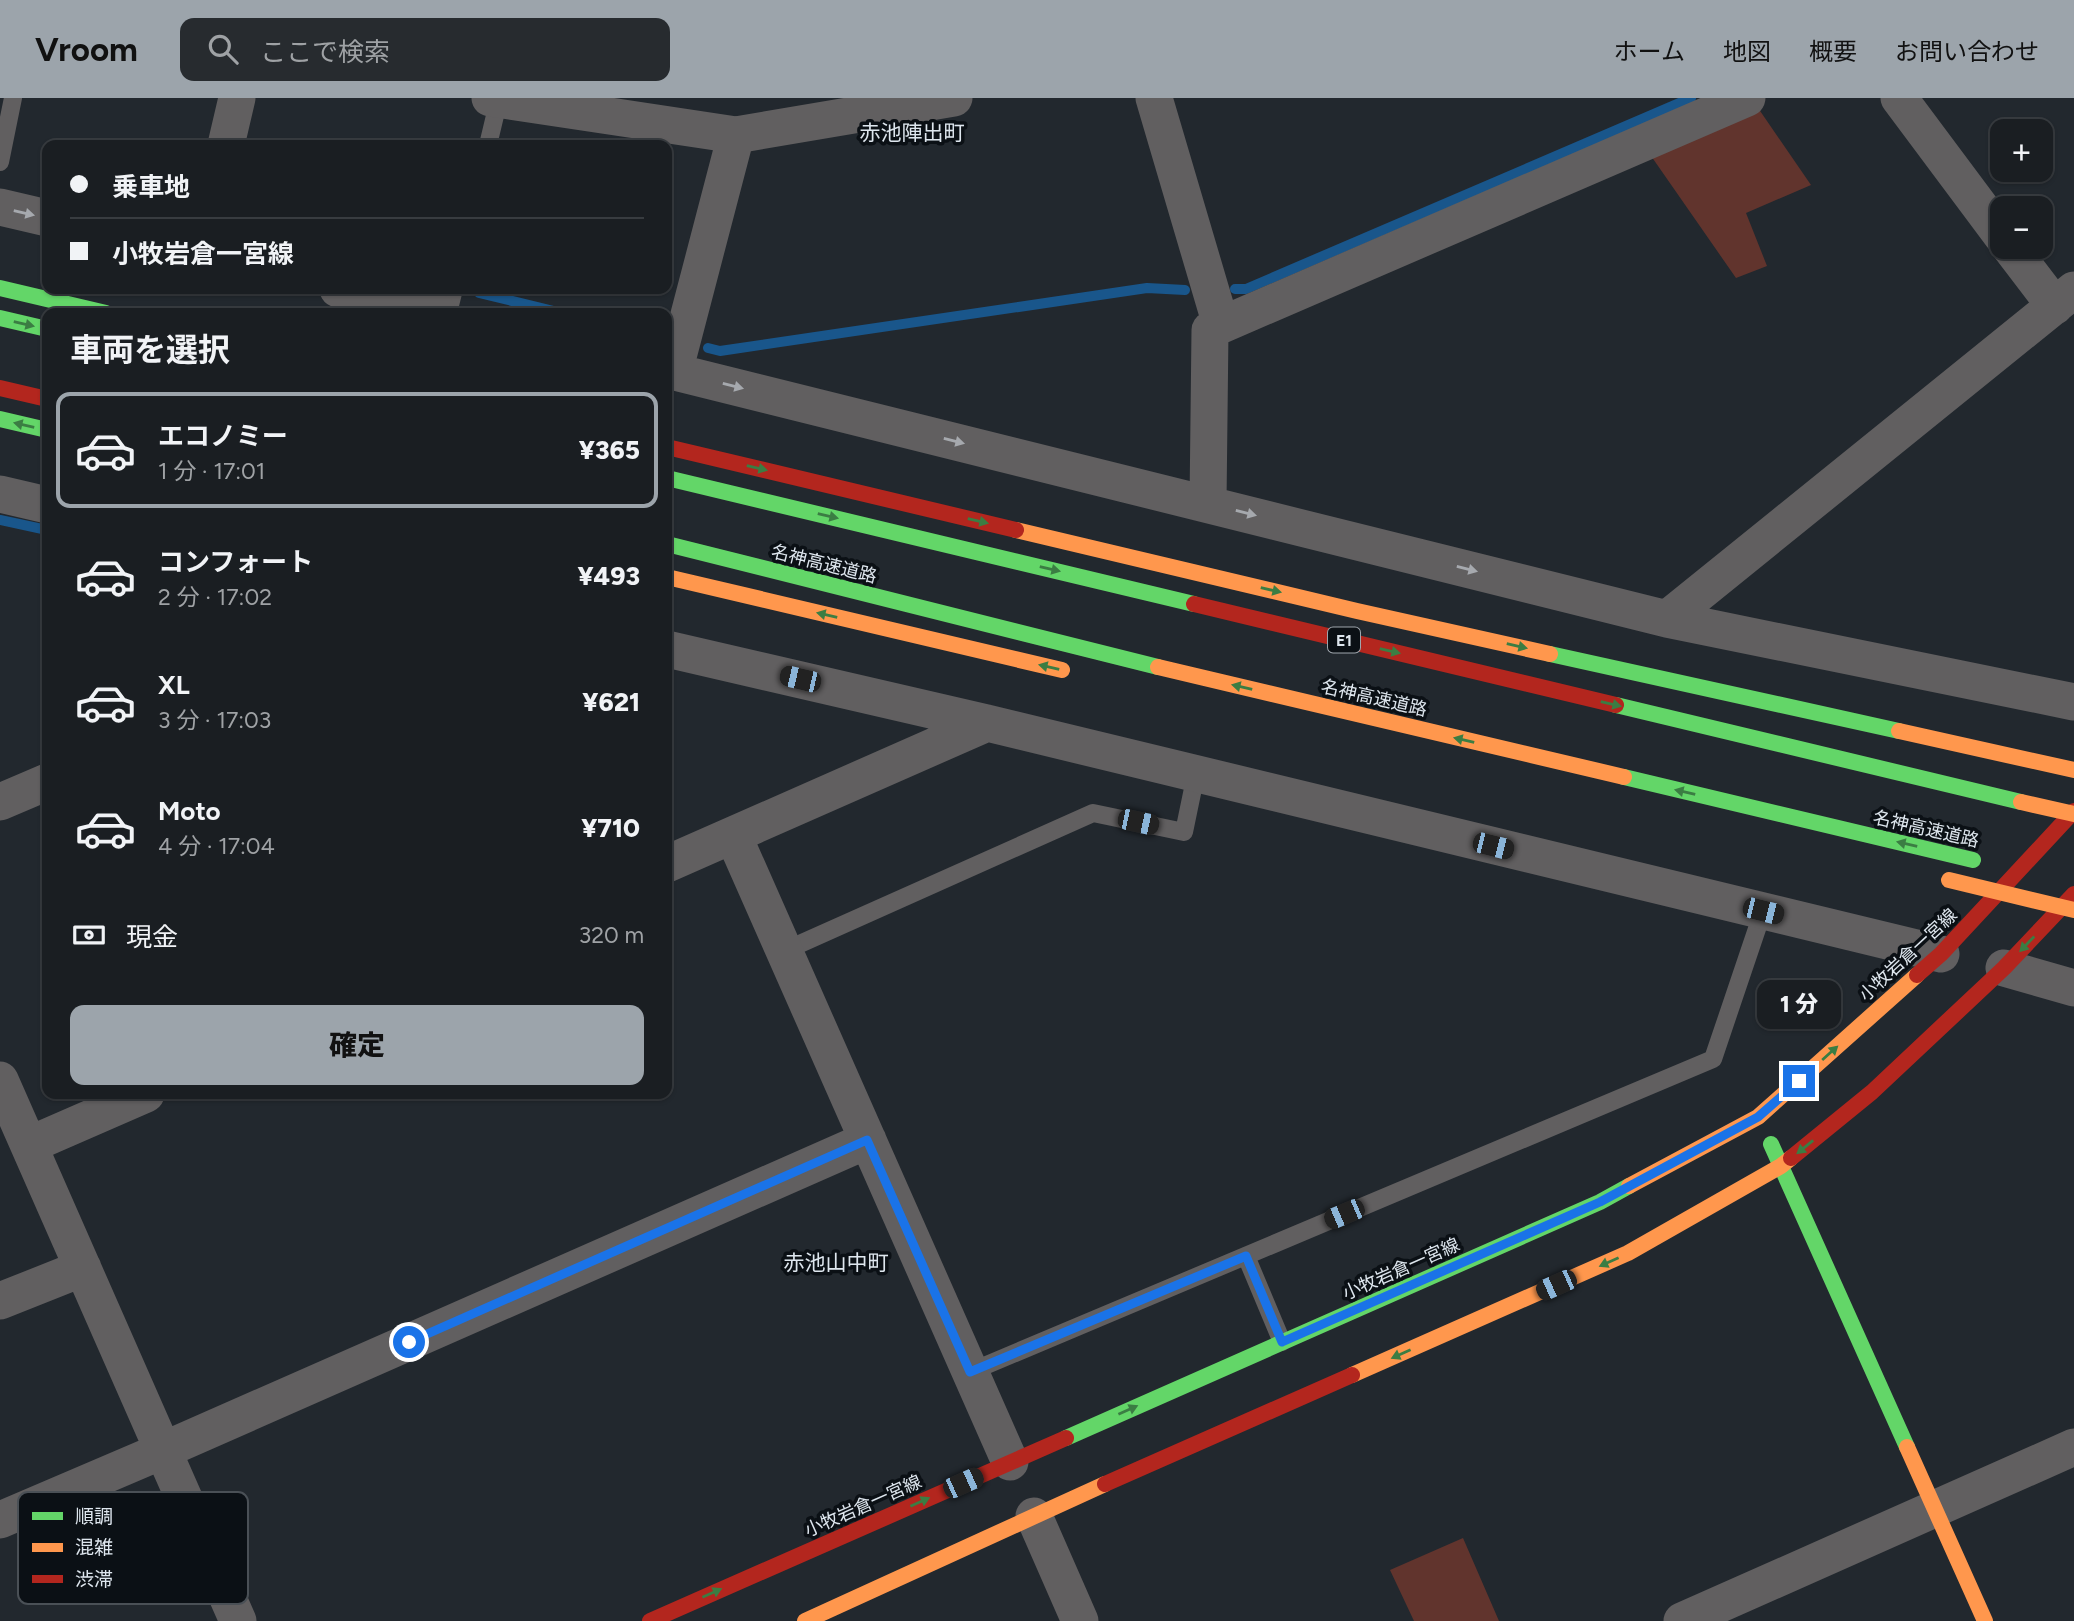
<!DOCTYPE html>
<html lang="ja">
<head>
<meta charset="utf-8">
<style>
	body { margin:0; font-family:Figtree,"Noto Sans JP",sans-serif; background:#272b2f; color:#f1f3f6; height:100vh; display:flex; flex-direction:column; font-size:26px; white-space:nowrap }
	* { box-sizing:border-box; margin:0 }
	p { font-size:23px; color:#9fa2a5 }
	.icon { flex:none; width:38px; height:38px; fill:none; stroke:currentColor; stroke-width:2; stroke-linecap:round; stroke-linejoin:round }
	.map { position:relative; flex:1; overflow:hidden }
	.details { position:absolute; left:42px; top:210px; width:630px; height:791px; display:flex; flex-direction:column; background:#1a1e22; border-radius:14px; box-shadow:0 2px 5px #0004,0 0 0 2px #383c40 }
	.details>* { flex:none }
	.guide { position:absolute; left:42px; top:42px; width:630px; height:154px; border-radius:14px; box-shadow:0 2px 5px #0004,0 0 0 2px #383c40; display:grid; align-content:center; height:154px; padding:0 28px; background:#1a1e22 }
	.controls { position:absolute; left:1990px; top:21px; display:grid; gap:14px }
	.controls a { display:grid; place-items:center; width:63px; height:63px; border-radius:14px; background:#1a1e22; box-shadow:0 2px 5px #0004,0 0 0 2px #383c40; font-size:35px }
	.end { position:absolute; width:32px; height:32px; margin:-16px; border:9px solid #1a73e8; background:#fff; box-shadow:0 0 0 4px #fff }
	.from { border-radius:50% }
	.bubble { position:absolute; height:49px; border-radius:14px; background:#1a1e22; box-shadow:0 2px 5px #0004,0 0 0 2px #383c40; font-size:23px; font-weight:800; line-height:49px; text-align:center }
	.car { position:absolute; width:21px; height:42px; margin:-21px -10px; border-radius:9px; box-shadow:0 0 5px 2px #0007; background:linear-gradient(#222 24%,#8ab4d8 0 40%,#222 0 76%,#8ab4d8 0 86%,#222 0) }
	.guide b { display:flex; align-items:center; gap:24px; height:66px; font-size:26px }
	.guide b+b { border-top:2px solid #383c40 }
	.guide i { width:18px; height:18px; background:#f1f3f6 }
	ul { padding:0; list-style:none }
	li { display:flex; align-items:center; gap:21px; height:116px; margin:0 14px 10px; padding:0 14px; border:4px solid transparent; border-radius:14px }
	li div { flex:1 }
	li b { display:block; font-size:26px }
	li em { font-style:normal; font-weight:800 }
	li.current { border-color:#9ca4ab }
	li>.icon { width:63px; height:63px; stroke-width:1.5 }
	h2 { padding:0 28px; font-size:32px; line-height:84px }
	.pay { display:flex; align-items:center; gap:18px; height:77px; padding:0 28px; font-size:26px }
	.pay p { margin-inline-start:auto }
	.action { display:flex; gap:14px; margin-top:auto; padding:14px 28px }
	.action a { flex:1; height:80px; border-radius:14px; background:#9ca4ab; color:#111; font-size:28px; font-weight:800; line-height:80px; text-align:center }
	header { display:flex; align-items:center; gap:42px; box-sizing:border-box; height:98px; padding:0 35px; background:#9ca4ab; color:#111 }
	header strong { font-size:33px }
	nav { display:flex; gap:38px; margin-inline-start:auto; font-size:24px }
	.search { width:490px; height:63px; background:#272b2f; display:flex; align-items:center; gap:18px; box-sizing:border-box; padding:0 24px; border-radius:14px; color:#9fa2a5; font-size:26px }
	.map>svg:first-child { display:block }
	.green { fill:#61342d }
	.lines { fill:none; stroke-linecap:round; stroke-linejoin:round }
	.stream { stroke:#19568b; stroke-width:10 }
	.lane { stroke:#615f60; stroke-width:18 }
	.street { stroke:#615f60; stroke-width:37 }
	.fast { stroke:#63d668; stroke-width:16 }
	.slow { stroke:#ff974d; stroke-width:16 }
	.jam { stroke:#b3261e; stroke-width:16 }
	.slow-bridge { stroke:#ff974d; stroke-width:16 }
	.oneway { fill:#a6a9ae }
	.oneway2 { fill:#3b7d43 }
	.route { stroke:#1a73e8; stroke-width:9 }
	.labels { text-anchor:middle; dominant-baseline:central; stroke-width:7; stroke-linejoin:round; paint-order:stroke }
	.shield { fill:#0b1015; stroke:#9fa6ad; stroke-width:2 }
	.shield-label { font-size:16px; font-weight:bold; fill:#dee6ee }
	.street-label { font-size:18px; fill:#dee6ee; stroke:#0b1015 }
	.quarter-label { font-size:21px; fill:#dee6ee; stroke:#0b1015 }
	.key { fill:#0b1015; stroke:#4a5056; stroke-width:2 }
	.key-label { font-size:19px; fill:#dee6ee }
</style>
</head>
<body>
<header>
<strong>Vroom</strong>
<div class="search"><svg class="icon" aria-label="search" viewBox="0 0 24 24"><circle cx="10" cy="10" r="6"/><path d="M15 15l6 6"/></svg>ここで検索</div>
<nav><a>ホーム</a><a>地図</a><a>概要</a><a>お問い合わせ</a></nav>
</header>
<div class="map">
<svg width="2074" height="1523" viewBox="0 0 2074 1523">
	<rect width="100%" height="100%" fill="#22282e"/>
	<!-- green -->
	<path class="green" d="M1756,7l55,80 -65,28 21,53 -31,12 -87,-125z
		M1463,1440l36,83h-85l-24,-51z"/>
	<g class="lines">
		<!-- stream -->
		<path class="stream" d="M1235,191h11l445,-191
			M479,195l83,20
			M708,250l12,3 427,-63 38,2
			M0,422l47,10"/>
		<!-- lane -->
		<path class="lane" d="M488,47l11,-46
			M0,64l13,-64
			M448,215l6,-24
			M784,853l309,-138 91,19 12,-58
			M1246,1158l36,86
			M970,1274l743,-313 50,-148"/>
		<!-- street -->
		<path class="street" d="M490,0l246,37 218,-37
			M1154,0l67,227
			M1899,0l103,138
			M226,47l11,-47
			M0,109l47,11
			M2010,149l45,59
			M338,191l100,24
			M667,272l1000,249 407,83
			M674,274l62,-237
			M0,396l47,11
			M1208,405l2,-173 537,-232
			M1667,521l407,-329
			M667,551l320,74 954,231
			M0,704l47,-20
			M733,737l277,627
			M667,766l320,-141
			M2004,870l70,20
			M0,982l238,541
			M29,1047l117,-51
			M0,1203l83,-33
			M1034,1418l46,105
			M0,1422l164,-70 704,-310
			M1682,1523l392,-174"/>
		<!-- fast -->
		<path class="fast" d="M0,190l106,25
			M0,220l47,11
			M0,321l47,11
			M667,380l527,126
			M667,446l491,123
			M1550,556l349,77
			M1616,607l405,97
			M1624,679l349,83
			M1771,1046l136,303
			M1066,1340l534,-236 29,-16"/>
		<!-- slow -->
		<path class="slow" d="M1016,432l341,81 193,43
			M667,479l395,93
			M1158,569l466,110
			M1899,633l175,39
			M1629,1088l129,-69 159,-142
			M1352,1277l276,-122 153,-87 10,-8
			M1907,1349l78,174
			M805,1523l300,-137"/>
		<!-- jam -->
		<path class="jam" d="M0,290l47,11
			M667,349l349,83
			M1194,506l422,101
			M1917,877l24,-21 133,-143
			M1791,1060l81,-66 132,-124 70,-74
			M1105,1386l247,-109
			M650,1523l416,-183"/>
		<!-- slow-bridge -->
		<path class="slow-bridge" d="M2021,704l53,12
			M1949,782l125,30"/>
	</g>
	<!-- one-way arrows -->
	<defs><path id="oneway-solid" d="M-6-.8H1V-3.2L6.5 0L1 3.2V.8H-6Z" transform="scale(1.75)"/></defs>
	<g class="oneway">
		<use href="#oneway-solid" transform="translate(24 115) rotate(13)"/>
		<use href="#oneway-solid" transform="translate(733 288) rotate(14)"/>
		<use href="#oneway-solid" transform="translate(954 343) rotate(14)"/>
		<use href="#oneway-solid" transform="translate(1246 415) rotate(14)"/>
		<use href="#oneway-solid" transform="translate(1467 471) rotate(14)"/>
	</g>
	<g class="oneway2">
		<use href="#oneway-solid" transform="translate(24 226) rotate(13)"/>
		<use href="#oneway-solid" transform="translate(24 327) rotate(-167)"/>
		<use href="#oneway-solid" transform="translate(757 370) rotate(13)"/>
		<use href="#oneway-solid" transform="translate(828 418) rotate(13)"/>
		<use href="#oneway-solid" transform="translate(978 423) rotate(13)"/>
		<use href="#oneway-solid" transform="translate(1050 471) rotate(13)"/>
		<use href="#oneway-solid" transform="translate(1271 492) rotate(13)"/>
		<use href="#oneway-solid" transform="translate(827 517) rotate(-167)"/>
		<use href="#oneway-solid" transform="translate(1517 548) rotate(13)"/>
		<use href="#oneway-solid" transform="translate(1390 553) rotate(13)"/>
		<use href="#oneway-solid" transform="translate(1049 569) rotate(-167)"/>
		<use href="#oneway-solid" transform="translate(1242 589) rotate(-167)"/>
		<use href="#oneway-solid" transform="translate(1611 606) rotate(13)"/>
		<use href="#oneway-solid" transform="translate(1464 642) rotate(-167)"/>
		<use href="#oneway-solid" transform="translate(1685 694) rotate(-167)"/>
		<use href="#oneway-solid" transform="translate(1907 746) rotate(-167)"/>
		<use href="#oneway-solid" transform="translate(2027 846) rotate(134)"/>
		<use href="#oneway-solid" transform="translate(1830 955) rotate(-42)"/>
		<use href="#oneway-solid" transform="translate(1805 1049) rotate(141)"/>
		<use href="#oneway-solid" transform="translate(1609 1164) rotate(156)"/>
		<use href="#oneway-solid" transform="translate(1401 1256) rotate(156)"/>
		<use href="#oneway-solid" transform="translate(1128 1312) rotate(-24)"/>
		<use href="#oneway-solid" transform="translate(920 1404) rotate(-24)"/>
		<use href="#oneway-solid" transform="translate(712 1495) rotate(-24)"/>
	</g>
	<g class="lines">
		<!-- route -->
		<path class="route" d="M409,1244l458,-202 103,232 276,-116 36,86 318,-140 158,-85 41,-36"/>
	</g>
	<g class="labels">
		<!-- shield labels -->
		<rect class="shield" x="1328" y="529.5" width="32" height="25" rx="5"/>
		<g class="shield-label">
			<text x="1344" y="542">E1</text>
		</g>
		<!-- street labels -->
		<g class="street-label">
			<text transform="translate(824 466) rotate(14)">名神高速道路</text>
			<text transform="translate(1374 600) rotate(13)">名神高速道路</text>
			<text transform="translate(1926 731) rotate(13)">名神高速道路</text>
			<text transform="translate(1908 857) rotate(-43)">小牧岩倉一宮線</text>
			<text transform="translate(1401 1171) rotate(-24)">小牧岩倉一宮線</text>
			<text transform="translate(863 1408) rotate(-24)">小牧岩倉一宮線</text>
		</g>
		<!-- quarter labels -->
		<g class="quarter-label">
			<text x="912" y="34">赤池陣出町</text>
			<text x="836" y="1164">赤池山中町</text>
		</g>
	</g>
	<!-- legend -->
	<rect x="18" y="1394" width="230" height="112" rx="10" class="key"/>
	<rect x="32" y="1414" width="31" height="8" fill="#63d668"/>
	<rect x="32" y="1445" width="31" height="9" fill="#ff974d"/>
	<rect x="32" y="1477" width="31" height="8" fill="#b3261e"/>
	<g class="key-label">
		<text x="75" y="1425">順調</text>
		<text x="75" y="1456">混雑</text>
		<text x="75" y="1488">渋滞</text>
	</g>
</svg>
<div class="controls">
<a>+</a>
<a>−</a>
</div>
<i class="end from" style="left:409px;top:1244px"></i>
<i class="end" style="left:1799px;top:983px"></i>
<div class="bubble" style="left:1757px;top:882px;width:84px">1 分</div>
<i class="car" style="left:800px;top:581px;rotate:283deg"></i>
<i class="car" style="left:1138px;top:724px;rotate:102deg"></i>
<i class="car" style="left:1493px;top:748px;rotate:104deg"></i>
<i class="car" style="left:1763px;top:813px;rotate:104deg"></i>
<i class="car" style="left:1344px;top:1116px;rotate:247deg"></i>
<i class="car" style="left:1556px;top:1187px;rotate:246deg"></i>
<i class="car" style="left:963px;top:1385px;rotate:66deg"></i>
<div class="guide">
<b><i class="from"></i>乗車地</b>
<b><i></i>小牧岩倉一宮線</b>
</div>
<section class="details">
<h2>車両を選択</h2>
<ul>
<li class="current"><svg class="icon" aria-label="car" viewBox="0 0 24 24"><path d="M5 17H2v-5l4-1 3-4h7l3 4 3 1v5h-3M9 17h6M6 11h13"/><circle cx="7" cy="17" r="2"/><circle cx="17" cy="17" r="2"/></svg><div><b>エコノミー</b><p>1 分 · 17:01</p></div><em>¥365</em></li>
<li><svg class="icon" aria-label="car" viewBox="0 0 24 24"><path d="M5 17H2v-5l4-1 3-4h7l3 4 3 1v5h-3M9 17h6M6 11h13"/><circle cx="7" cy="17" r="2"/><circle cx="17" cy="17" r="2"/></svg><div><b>コンフォート</b><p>2 分 · 17:02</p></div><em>¥493</em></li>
<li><svg class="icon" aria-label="car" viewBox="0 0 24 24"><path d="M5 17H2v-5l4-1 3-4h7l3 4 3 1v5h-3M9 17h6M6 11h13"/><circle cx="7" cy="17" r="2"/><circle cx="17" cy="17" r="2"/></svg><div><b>XL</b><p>3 分 · 17:03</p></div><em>¥621</em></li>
<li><svg class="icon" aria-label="car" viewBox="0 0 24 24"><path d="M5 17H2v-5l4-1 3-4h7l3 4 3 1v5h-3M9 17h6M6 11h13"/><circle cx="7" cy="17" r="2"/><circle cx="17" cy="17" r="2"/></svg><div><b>Moto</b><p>4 分 · 17:04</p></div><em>¥710</em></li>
</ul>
<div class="pay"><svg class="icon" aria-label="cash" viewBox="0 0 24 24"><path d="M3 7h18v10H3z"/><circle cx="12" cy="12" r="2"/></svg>現金<p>320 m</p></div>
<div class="action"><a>確定</a></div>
</section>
</div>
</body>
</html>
